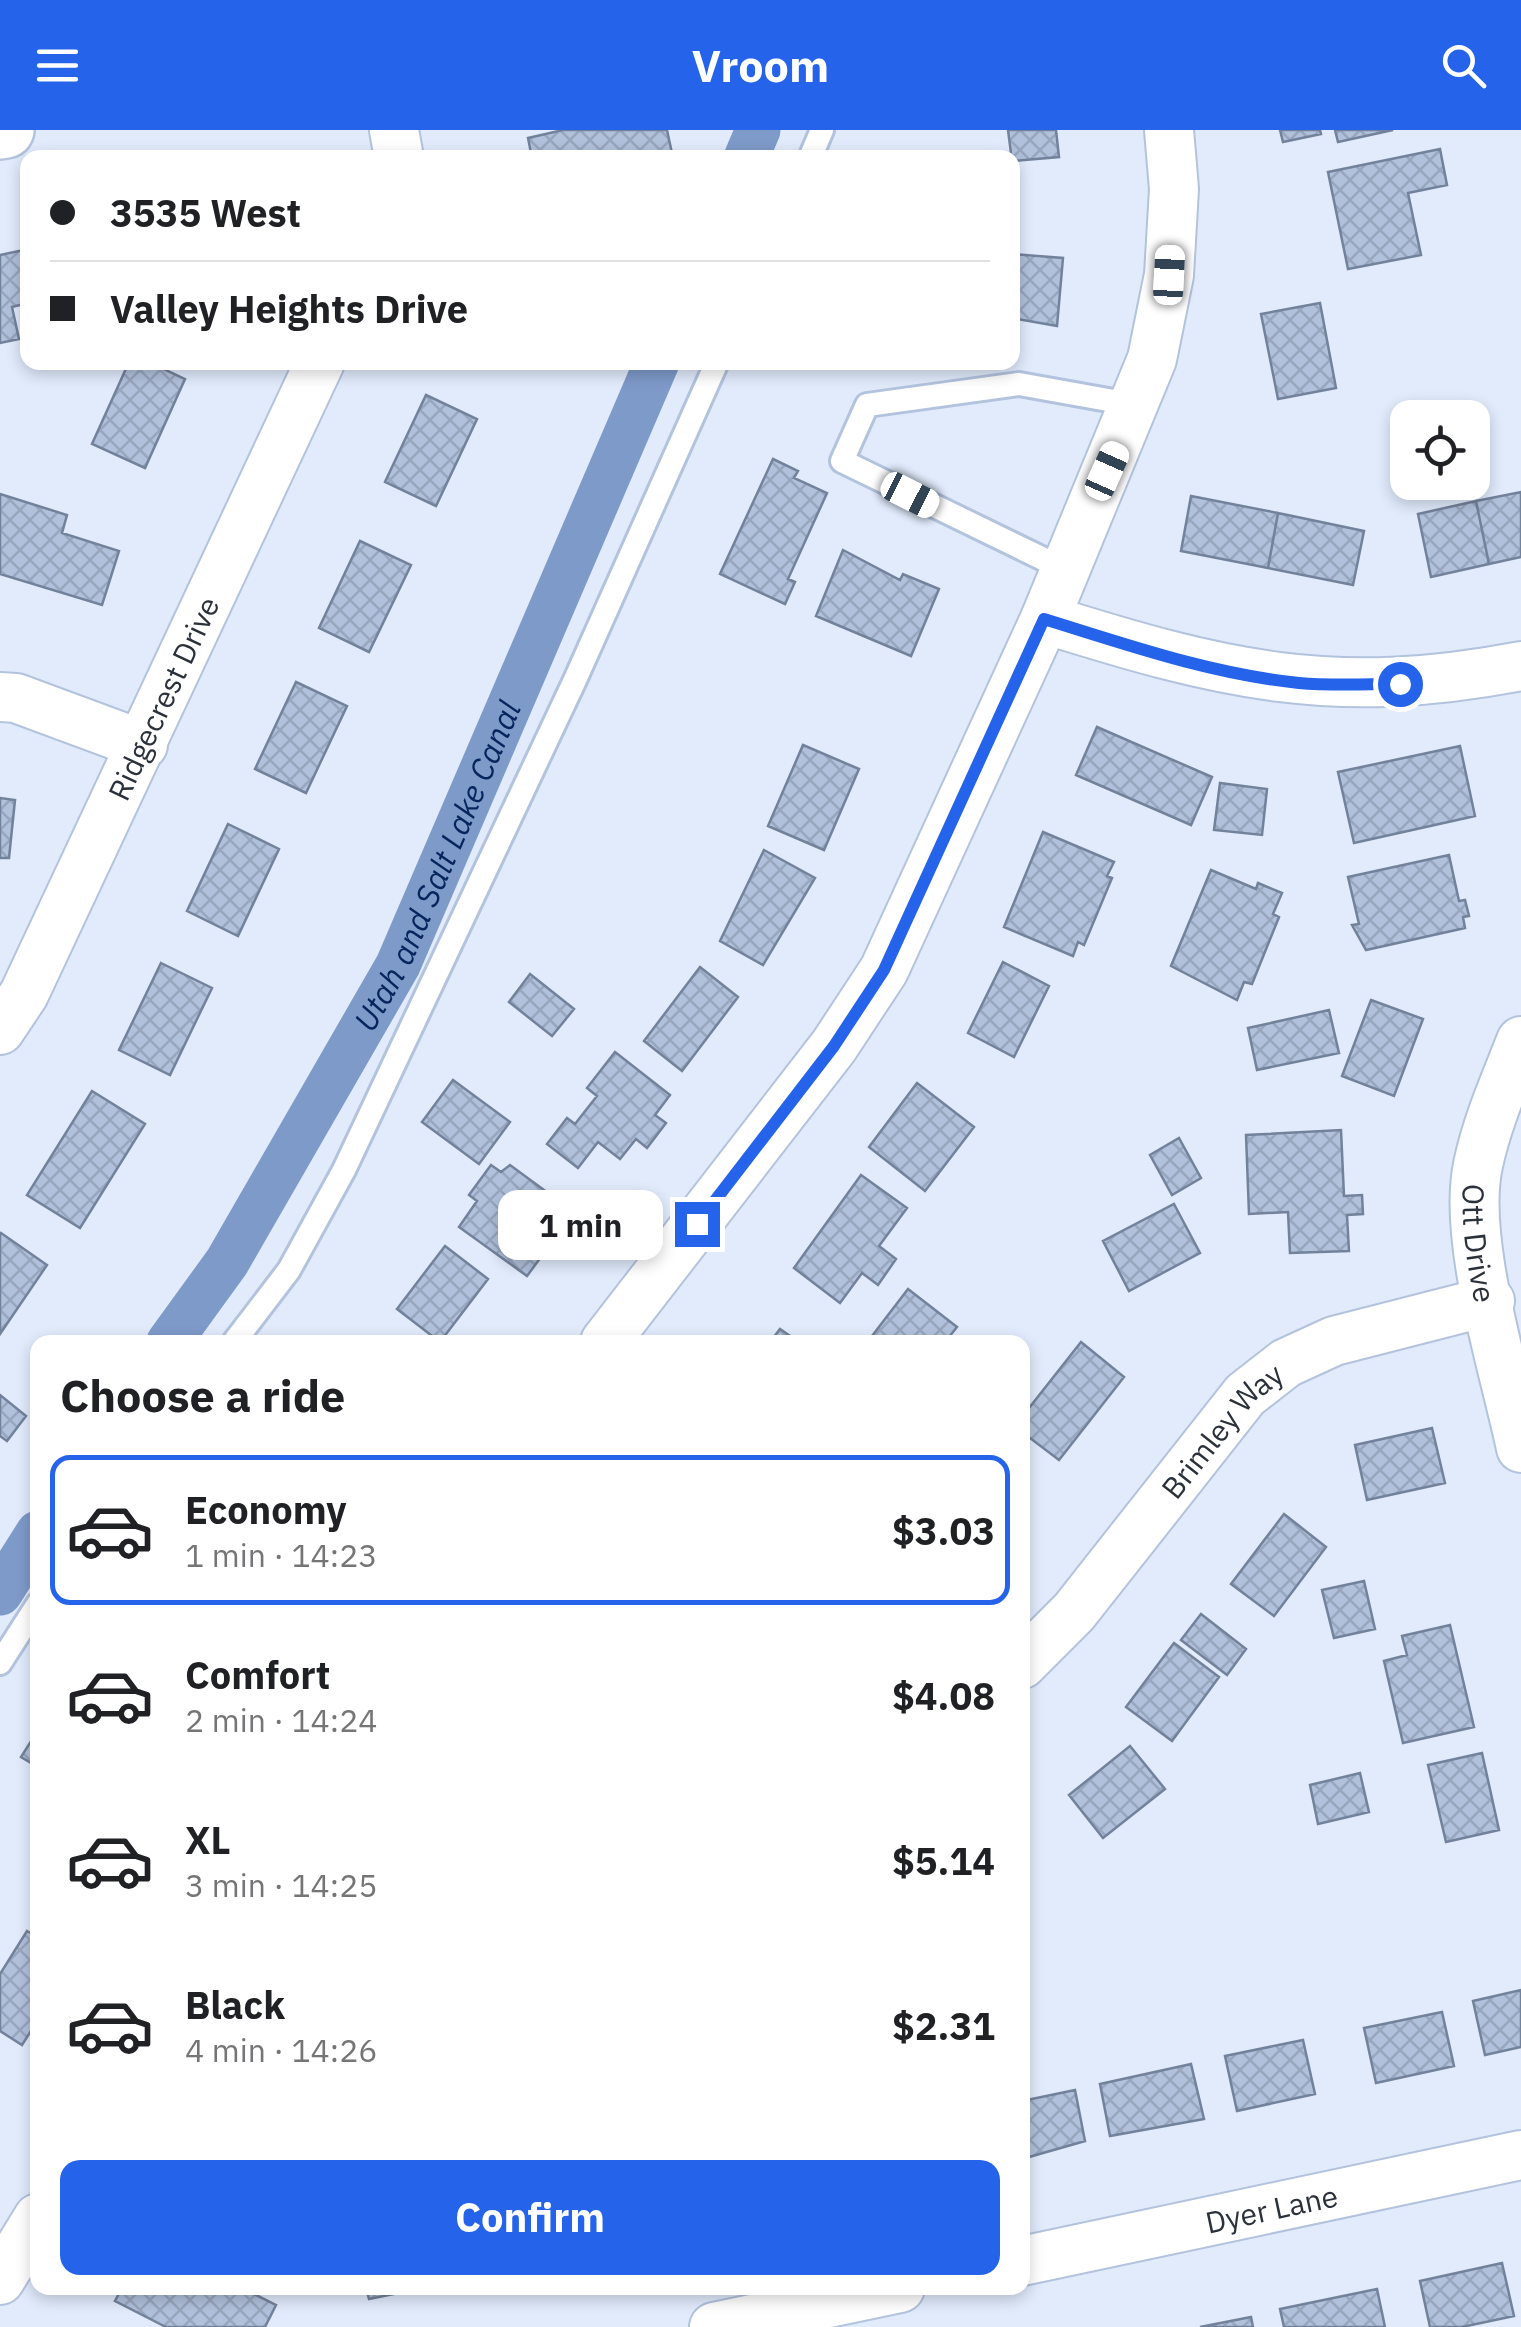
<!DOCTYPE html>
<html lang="en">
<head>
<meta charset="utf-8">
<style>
	body { margin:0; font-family:"IBM Plex Sans",sans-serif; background:#f2f2f2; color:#202124; height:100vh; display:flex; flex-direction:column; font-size:38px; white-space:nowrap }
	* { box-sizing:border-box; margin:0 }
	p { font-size:32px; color:#757577 }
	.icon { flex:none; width:55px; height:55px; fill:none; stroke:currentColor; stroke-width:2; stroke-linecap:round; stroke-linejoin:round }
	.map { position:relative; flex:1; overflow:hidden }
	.sheet { position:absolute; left:30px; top:1205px; width:1000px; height:960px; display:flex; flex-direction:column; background:#fff; border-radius:20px; box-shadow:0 5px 15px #0003 }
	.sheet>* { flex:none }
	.banner { position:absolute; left:20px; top:20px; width:1000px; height:220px; border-radius:20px; box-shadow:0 5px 15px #0003; display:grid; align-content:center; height:220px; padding:0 30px; background:#fff }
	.tools { position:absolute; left:1390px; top:270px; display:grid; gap:20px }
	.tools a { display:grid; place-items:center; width:100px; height:100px; border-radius:20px; background:#fff; box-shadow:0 5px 15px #0003; font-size:50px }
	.end { position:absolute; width:45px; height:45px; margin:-22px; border:12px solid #2563eb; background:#fff; box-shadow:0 0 0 5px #fff }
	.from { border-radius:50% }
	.bubble { position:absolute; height:70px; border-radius:20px; background:#fff; box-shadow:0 5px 15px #0003; font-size:32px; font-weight:800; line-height:70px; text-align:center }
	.car { position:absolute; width:30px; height:60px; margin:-30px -15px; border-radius:12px; box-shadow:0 0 8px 2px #0007; background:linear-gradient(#fff 24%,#345 0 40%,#fff 0 76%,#345 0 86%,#fff 0) }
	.banner b { display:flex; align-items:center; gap:35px; height:95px; font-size:38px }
	.banner b+b { border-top:2px solid #e0e0e0 }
	.banner i { width:25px; height:25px; background:#202124 }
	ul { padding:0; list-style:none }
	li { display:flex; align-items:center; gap:30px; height:150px; margin:0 20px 15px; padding:0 10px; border:5px solid transparent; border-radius:20px }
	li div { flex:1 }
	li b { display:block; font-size:38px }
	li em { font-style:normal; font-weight:800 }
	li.current { border-color:#2563eb }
	li>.icon { width:90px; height:90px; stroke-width:1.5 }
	h2 { padding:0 30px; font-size:45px; line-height:120px }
	.primary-button { display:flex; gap:20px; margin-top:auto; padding:20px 30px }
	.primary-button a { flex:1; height:115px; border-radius:20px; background:#2563eb; color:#fff; font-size:40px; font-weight:800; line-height:115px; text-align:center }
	header { display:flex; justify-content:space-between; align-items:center; height:130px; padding:0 30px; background:#2563eb; color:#fff; font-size:45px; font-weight:800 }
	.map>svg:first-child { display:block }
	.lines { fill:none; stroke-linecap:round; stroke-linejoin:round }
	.canal { stroke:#7e9ac9; stroke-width:45 }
	.building { fill:url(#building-cross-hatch); stroke:#73829b; stroke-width:2.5 }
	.lane-casing { stroke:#b3c3de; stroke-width:28 }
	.street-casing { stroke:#b3c3de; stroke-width:52 }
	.secondary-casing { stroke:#b3c3de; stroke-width:60 }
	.lane { stroke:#fff; stroke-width:22 }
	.street { stroke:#fff; stroke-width:48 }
	.secondary { stroke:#fff; stroke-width:55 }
	.route { stroke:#2563eb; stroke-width:12 }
	.labels { text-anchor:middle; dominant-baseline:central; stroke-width:8; stroke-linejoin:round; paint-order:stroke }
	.street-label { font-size:30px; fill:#2b313b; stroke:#fff }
	.water-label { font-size:32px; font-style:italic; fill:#06255d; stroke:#fff }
</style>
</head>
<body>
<header><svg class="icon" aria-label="menu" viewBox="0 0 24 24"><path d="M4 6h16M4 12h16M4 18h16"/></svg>Vroom<svg class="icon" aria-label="search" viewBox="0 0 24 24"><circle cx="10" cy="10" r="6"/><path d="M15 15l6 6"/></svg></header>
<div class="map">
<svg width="1521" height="2197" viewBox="0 0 1521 2197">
	<defs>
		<pattern id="building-cross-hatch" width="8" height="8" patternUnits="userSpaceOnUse" patternTransform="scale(2.5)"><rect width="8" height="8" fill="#b1c1dc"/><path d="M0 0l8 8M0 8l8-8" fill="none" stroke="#98a6be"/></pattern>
	</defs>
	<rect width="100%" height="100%" fill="#e1ebfc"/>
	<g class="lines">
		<!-- canal -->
		<g class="canal">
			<path d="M746,28l12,-28"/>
			<path id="s1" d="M169,1212l58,-80 171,-297 259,-603"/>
			<path d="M0,1463l38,-60"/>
		</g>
	</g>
	<!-- building -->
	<path class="building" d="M563,0h104l6,28h-141l-4,-20z
		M1008,0h48l3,27 -47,4z
		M1280,0h40l1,4 -38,8z
		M1335,0h58l-55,12z
		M1440,19l7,36 -39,8 13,62 -73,14 -20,-97z
		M28,119v54l-16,4 7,32 -19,4v-88z
		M1012,124l51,4 -6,68 -45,-8z
		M1320,173l16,85 -58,11 -17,-85z
		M129,232h20l36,17 -40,89 -53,-24z
		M426,265l51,24 -41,87 -51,-24z
		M773,329l25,12 -4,7 33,15 -39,86 7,3 -10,22 -65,-30z
		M1521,362v65l-32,7 -13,-63z
		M0,364l67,21 -5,18 57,18 -17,54 -102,-31z
		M1191,366l87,17 -10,55 -87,-17z
		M1476,371l13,63 -58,13 -13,-63z
		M1278,383l86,18 -11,54 -85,-17z
		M360,411l51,24 -42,87 -50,-24z
		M843,420l57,30 3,-6 36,15 -28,67 -95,-40z
		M296,552l51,24 -41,87 -51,-24z
		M1097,597l115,50 -21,48 -115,-50z
		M803,615l56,24 -35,81 -56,-24z
		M1460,616l15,70 -121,27 -16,-71z
		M1220,653l47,6 -5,46 -48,-5z
		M0,668l15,2 -6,58h-9z
		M228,694l51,25 -41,87 -51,-25z
		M1043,702l71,30 -7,14 5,2 -28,67 -6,-3 -5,14 -69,-29z
		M764,720l51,28 -52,87 -43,-24z
		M1449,725l10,46 6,-1 4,16 -6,1 2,11 -99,22 -14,-25 7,-1 -11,-47z
		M1211,740l45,19 2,-6 24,10 -9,21 6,3 -27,67 -8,-2 -7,18 -66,-34z
		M1003,832l46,24 -35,71 -46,-24z
		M161,833l51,25 -42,87 -51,-25z
		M700,837l38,30 -56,74 -38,-30z
		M530,844l44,35 -22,27 -43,-34z
		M1371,870l52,19 -29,77 -52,-20z
		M1329,880l10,43 -82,17 -9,-42z
		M615,922l55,43 -15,20 11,8 -19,25 -11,-9 -16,20 -22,-17 -20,26 -31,-24 20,-26 8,6 22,-28 -10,-8z
		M453,950l57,42 -31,42 -57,-42z
		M917,953l57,44 -49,64 -56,-44z
		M92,961l53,33 -65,104 -53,-33z
		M1341,1000l3,66 18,-1 1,19 -16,1 2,36 -59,2 -2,-41 -39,2 -3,-79z
		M1179,1008l22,40 -29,17 -22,-40z
		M491,1035l10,7 9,-7 64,47 -47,64 -68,-49 18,-26 -8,-6z
		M861,1045l46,33 -28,38 17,13 -18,26 -16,-12 -22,30 -46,-35z
		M1174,1074l26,49 -71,38 -26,-50z
		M1,1103l46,32 -47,69v-99z
		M445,1116l43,33 -48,63 -43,-33z
		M908,1159l49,38 -12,15h-65l-8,-6z
		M780,1199l19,13h-29z
		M1081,1212l43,35 -65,83 -37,-28v-15z
		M0,1265l26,21 -19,25 -7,-5z
		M1432,1298l13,55 -78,17 -12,-55z
		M1284,1384l42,33 -52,69 -43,-32z
		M1364,1451l11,48 -41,9 -12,-48z
		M1201,1484l45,35 -19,26 -46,-35z
		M1450,1495l24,102 -71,16 -19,-82 23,-6 -5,-19z
		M1174,1513l45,34 -47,64 -46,-34z
		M38,1600v37l-17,-10z
		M1130,1616l35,43 -62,49 -34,-43z
		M1482,1623l17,77 -53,12 -18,-77z
		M1360,1643l9,39 -51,12 -8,-39z
		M27,1801l11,6v83l-16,25 -22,-14v-57z
		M1521,1860v57l-36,8 -12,-54z
		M1442,1882l12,54 -78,17 -12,-55z
		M1303,1910l12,54 -78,17 -12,-55z
		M1191,1934l13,55 -94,17 -10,-52z
		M1075,1960l10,51 -63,18v-58z
		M1502,2133l12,53 -52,11h-32l-10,-46z
		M122,2158h120l34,17 -11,22h-99l-51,-26z
		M366,2158h57l-54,11z
		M1377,2159l8,38h-101l-4,-18z
		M1251,2187l2,10h-53z"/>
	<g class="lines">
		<defs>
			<path id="lane" d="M810,28l12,-28
				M1064,439l-222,-108 25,-56 152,-21 117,21
				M234,1212l55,-72 55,-100 231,-490 142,-318
				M0,1533l38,-59"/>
			<g id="street">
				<path d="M394,0l5,28"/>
				<path d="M1045,489c178,56 288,83 476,47"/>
				<path d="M0,567l16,1 127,47"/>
				<path id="s2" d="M0,900l24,-36 296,-632"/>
				<path id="s3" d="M1521,911c-16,41 -34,81 -43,124 -16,75 27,206 43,283"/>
				<path d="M605,1212l229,-296 50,-76 161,-351 107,-260 17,-84 5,-86 -5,-59"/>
				<path id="s4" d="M1022,1534l52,-52 171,-217 41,-32 48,-22 156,-40"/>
				<path id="s5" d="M1022,2131l499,-106"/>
				<path d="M0,2150l38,-62"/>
				<path d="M714,2197l186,-39"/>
			</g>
			<path id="secondary" d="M0,1l6,-1"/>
		</defs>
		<!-- lane casing -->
		<use href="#lane" class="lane-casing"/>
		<!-- street casing -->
		<use href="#street" class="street-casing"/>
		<!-- secondary casing -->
		<use href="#secondary" class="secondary-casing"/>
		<!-- lane -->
		<use href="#lane" class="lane"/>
		<!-- street -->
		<use href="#street" class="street"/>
		<!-- secondary -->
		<use href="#secondary" class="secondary"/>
	</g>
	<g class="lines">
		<!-- route -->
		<path class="route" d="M697,1094l137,-178 50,-76 160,-351c84,26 167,55 255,64 33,3 68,1 101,1"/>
	</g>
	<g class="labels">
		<!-- street labels -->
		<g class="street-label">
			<text stroke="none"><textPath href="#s2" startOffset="370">Ridgecrest Drive</textPath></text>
			<text stroke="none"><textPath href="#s3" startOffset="210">Ott Drive</textPath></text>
			<text stroke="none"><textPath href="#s4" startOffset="308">Brimley Way</textPath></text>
			<text stroke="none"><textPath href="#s5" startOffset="255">Dyer Lane</textPath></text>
		</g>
		<!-- water labels -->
		<g class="water-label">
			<text stroke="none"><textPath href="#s1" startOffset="548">Utah and Salt Lake Canal</textPath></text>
		</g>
	</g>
</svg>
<div class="tools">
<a><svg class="icon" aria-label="locate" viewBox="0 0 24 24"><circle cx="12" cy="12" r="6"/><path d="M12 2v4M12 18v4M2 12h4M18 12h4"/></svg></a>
</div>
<i class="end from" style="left:1400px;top:554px"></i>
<i class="end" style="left:697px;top:1094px"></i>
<div class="bubble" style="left:498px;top:1060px;width:165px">1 min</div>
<i class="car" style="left:1169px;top:145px;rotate:3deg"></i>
<i class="car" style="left:1107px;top:341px;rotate:24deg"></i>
<i class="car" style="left:910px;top:365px;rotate:117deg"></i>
<div class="banner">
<b><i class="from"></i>3535 West</b>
<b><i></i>Valley Heights Drive</b>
</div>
<section class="sheet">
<h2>Choose a ride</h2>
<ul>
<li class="current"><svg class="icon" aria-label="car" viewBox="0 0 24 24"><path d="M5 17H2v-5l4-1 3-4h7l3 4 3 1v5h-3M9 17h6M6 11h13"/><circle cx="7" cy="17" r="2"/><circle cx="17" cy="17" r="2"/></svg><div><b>Economy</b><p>1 min · 14:23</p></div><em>$3.03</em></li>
<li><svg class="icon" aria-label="car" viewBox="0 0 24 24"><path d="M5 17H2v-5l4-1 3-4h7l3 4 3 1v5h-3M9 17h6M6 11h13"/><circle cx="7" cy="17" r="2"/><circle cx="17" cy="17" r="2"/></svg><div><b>Comfort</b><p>2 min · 14:24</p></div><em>$4.08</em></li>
<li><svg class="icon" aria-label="car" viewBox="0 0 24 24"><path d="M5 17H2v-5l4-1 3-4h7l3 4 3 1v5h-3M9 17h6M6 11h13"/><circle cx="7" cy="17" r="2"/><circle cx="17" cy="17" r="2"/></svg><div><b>XL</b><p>3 min · 14:25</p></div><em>$5.14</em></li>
<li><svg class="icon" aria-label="car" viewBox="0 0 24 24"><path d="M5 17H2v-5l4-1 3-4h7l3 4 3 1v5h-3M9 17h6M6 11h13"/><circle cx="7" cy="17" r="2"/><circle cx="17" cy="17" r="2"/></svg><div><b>Black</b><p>4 min · 14:26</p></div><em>$2.31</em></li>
</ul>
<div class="primary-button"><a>Confirm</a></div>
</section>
</div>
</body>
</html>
